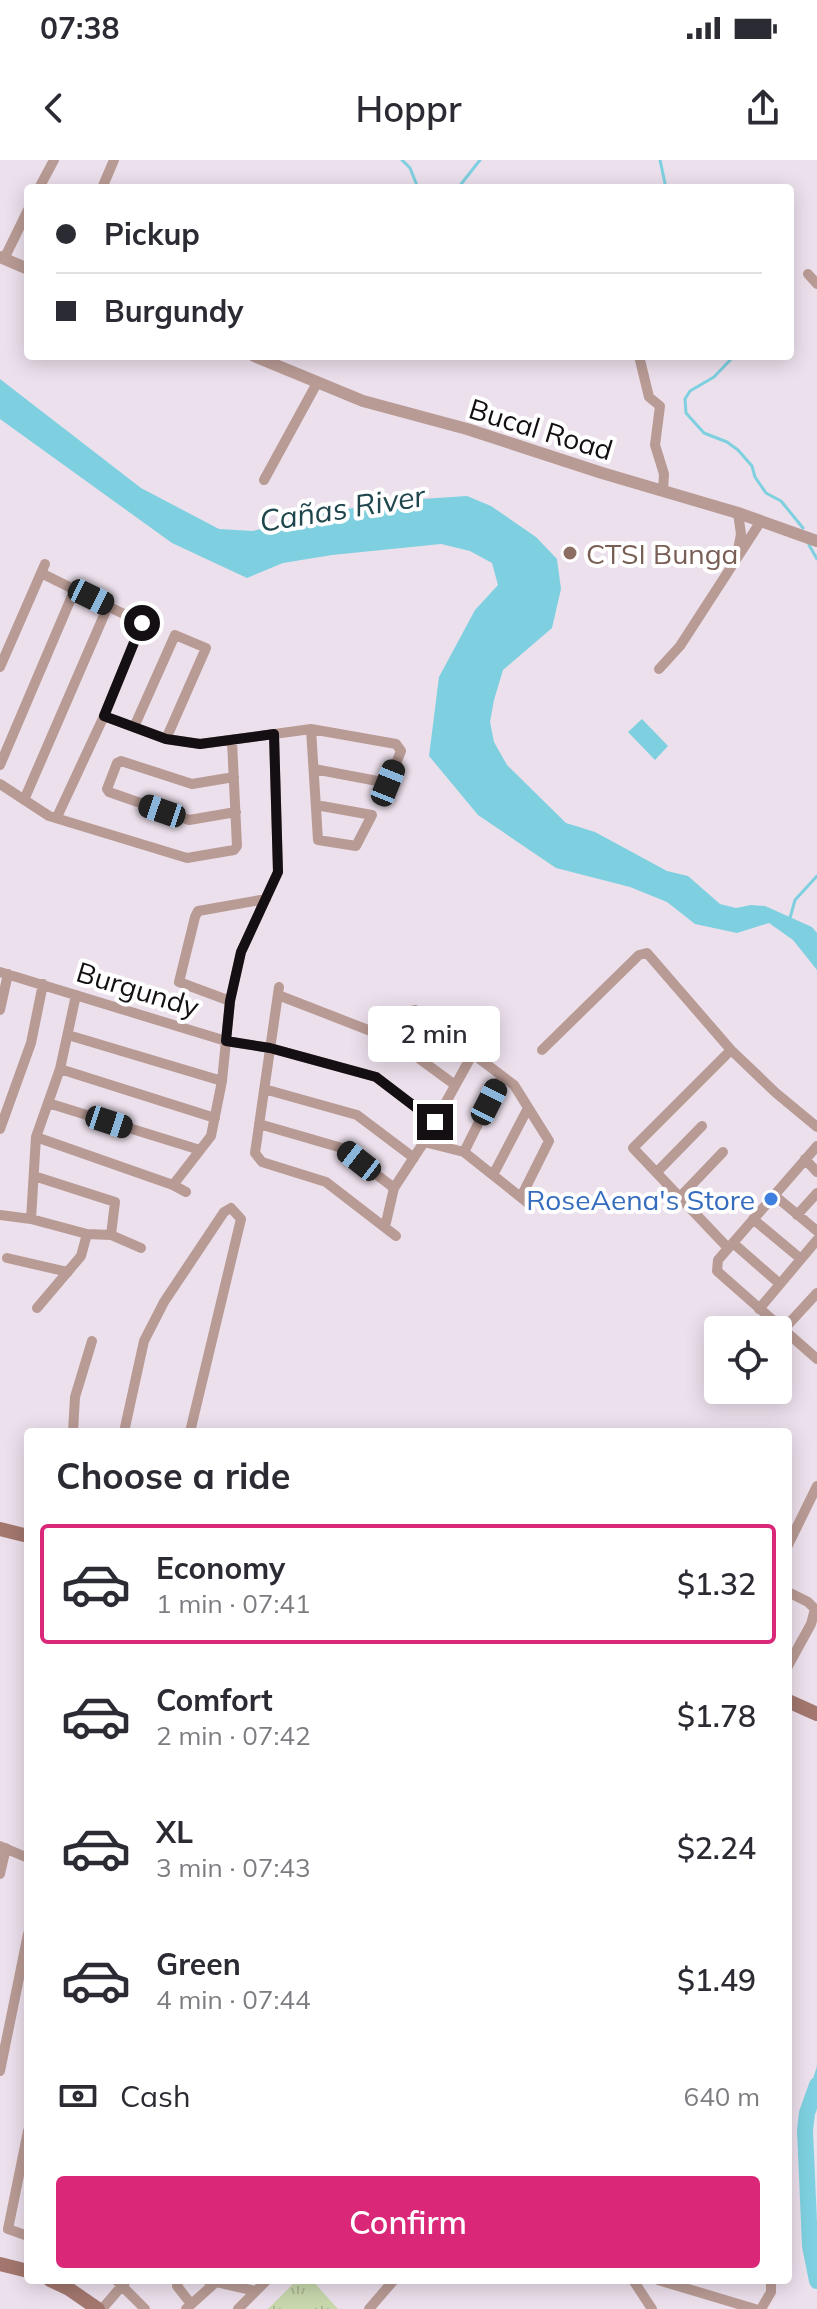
<!DOCTYPE html>
<html lang="en">
<head>
<meta charset="utf-8">
<style>
	body { margin:0; font-family:Mulish,sans-serif; background:#f2f2f3; color:#2b2b33; height:100vh; display:flex; flex-direction:column; font-size:30px; white-space:nowrap }
	* { box-sizing:border-box; margin:0 }
	p { font-size:26px; color:#7c7c81 }
	.icon { flex:none; width:44px; height:44px; fill:none; stroke:currentColor; stroke-width:2; stroke-linecap:round; stroke-linejoin:round }
	.map { position:relative; flex:1; overflow:hidden }
	.sheet { position:absolute; left:24px; top:1268px; width:768px; height:856px; display:flex; flex-direction:column; background:#fff; border-radius:8px; box-shadow:0 4px 20px #0003 }
	.sheet>* { flex:none }
	.top-card { position:absolute; left:24px; top:24px; width:770px; height:176px; border-radius:8px; box-shadow:0 4px 20px #0003; display:grid; align-content:center; height:176px; padding:0 32px; background:#fff }
	.controls { position:absolute; left:704px; top:1156px; display:grid; gap:16px }
	.controls a { display:grid; place-items:center; width:88px; height:88px; border-radius:8px; background:#fff; box-shadow:0 4px 20px #0003; font-size:40px }
	.end { position:absolute; width:36px; height:36px; margin:-18px; border:10px solid #130f13; background:#fff; box-shadow:0 0 0 4px #fff }
	.from { border-radius:50% }
	.bubble { position:absolute; height:56px; border-radius:8px; background:#fff; box-shadow:0 4px 20px #0003; font-size:26px; font-weight:600; line-height:56px; text-align:center }
	.car { position:absolute; width:24px; height:48px; margin:-24px -12px; border-radius:10px; box-shadow:0 0 6px 2px #0007; background:linear-gradient(#222 24%,#8ab4d8 0 40%,#222 0 76%,#8ab4d8 0 86%,#222 0) }
	.top-card b { display:flex; align-items:center; gap:28px; height:76px; font-size:30px }
	.top-card b+b { border-top:2px solid #e1e1e2 }
	.top-card i { width:20px; height:20px; background:#2b2b33 }
	ul { padding:0; list-style:none }
	li { display:flex; align-items:center; gap:24px; height:120px; margin:0 16px 12px; padding:0 16px; border:4px solid transparent; border-radius:8px }
	li div { flex:1 }
	li b { display:block; font-size:30px }
	li em { font-style:normal; font-weight:600 }
	li.on { border-color:#db2777 }
	li>.icon { width:72px; height:72px; stroke-width:1.5 }
	h2 { padding:0 32px; font-size:36px; line-height:96px }
	.pay { display:flex; align-items:center; gap:20px; height:88px; padding:0 32px; font-size:30px }
	.pay p { margin-inline-start:auto }
	.cta { display:flex; gap:16px; margin-top:auto; padding:16px 32px }
	.cta a { flex:1; height:92px; border-radius:8px; background:#db2777; color:#fff; font-size:32px; font-weight:600; line-height:92px; text-align:center }
	.status { display:flex; justify-content:space-between; align-items:center; height:56px; padding:0 40px; background:#fff; direction:ltr }
	.status svg { height:22px; fill:currentColor }
	header { display:flex; justify-content:space-between; align-items:center; height:104px; padding:0 32px; background:#fff; font-size:36px; font-weight:600 }
	.map>svg:first-child { display:block }
	.grass { fill:url(#grass-tufts) }
	.water { fill:#7ed0e0 }
	.lines { fill:none; stroke-linecap:round; stroke-linejoin:round }
	.stream { stroke:#7ed0e0; stroke-width:3 }
	.river { stroke:#7ed0e0; stroke-width:16 }
	.minor { stroke:#b99b95; stroke-width:10 }
	.tertiary { stroke:#b99b95; stroke-width:12 }
	.secondary { stroke:#a3776e; stroke-width:14 }
	.route { stroke:#130f13; stroke-width:10 }
	.education-dot { fill:#8d6e63; stroke:#fff; stroke-width:3 }
	.shop-dot { fill:#3f7fe0; stroke:#fff; stroke-width:3 }
	.labels { text-anchor:middle; dominant-baseline:central; stroke-width:8; stroke-linejoin:round; paint-order:stroke }
	.street-label { font-size:28px; fill:#130f13; stroke:#fff }
	.education-label { font-size:28px; fill:#785e54; stroke:#fff; text-anchor:start }
	.shop-label { font-size:28px; fill:#366cbe; stroke:#fff; text-anchor:end }
	.water-label { font-size:30px; font-style:italic; fill:#1f464d; stroke:#fff }
</style>
</head>
<body>
<div class="status"><b>07:38</b><svg viewBox="0 0 49 12"><path d="M0 12V9h3v3zM5 12V6h3v6zM10 12V3h3v9zM15 12V0h3v12zM26 1h20v11H26zM47 4h2v5h-2z"/></svg></div>
<header><svg class="icon" aria-label="back" viewBox="0 0 24 24"><path d="M15 5l-7 7 7 7"/></svg>Hoppr<svg class="icon" aria-label="share" viewBox="0 0 24 24"><path d="M12 15V3M7 8l5-5 5 5M5 13v7h14v-7"/></svg></header>
<div class="map">
<svg width="817" height="2149" viewBox="0 0 817 2149">
	<defs>
		<pattern id="grass-tufts" width="24" height="20" patternUnits="userSpaceOnUse" patternTransform="scale(2)"><rect width="24" height="20" fill="#c8d8ad"/><path d="M3 7l-1-3M5 7V3M7 7l1-3M15 17l-1-3M17 17v-4M19 17l1-3" fill="none" stroke="#abb894"/></pattern>
	</defs>
	<rect width="100%" height="100%" fill="#ece0ec"/>
	<!-- grass -->
	<path class="grass" d="M297,2120h15l26,29h-70z"/>
	<!-- water -->
	<path class="water" d="M0,219l141,109 78,41 34,2 45,-13 94,-17 75,-5 24,10 45,31 21,22 4,30 -9,39 -49,42 -9,30 -4,22 4,20 13,23 59,58 29,9 72,39 21,5 32,28 16,4 15,-3 14,1 47,21 5,6v37l-24,-30 -24,-17 -32,10 -42,-9 -28,-22 -37,-15 -74,-19 -78,-53 -49,-59 10,-79 36,-67 23,-25 -6,-22 -22,-12 -29,-7 -109,11 -49,8 -36,15 -75,-35 -172,-124z
		M642,559l26,27 -13,14 -27,-28z
		M817,1906v33l-7,26 1,21 -11,-1v-25z"/>
	<g class="lines">
		<!-- stream -->
		<path class="stream" d="M402,0l8,8 8,20
			M660,0l6,28
			M458,28l22,-28
			M734,196l-20,21 -24,14 -5,8 1,14 18,20 23,9 11,8 14,16 3,11 11,16 15,8 22,27
			M809,385l8,14
			M790,758l5,-18 22,-24"/>
		<!-- river -->
		<path class="river" d="M817,1925l-10,28 -2,17 5,116 7,35"/>
		<!-- minor -->
		<path class="minor" d="M39,28l15,-28
			M102,28l12,-28
			M4,99l24,-49
			M808,114l9,10
			M639,196l10,41 11,9 -5,39 9,29 -1,17
			M264,320l53,-97
			M738,353l3,21 -3,16
			M41,413l101,50 -38,93 -47,101
			M0,507l45,-103
			M659,509l21,-23 81,-125
			M104,556l62,23 34,5 111,-15 85,15 5,7 -13,32 -74,-14
			M134,567l41,-92 31,13 -40,91
			M311,569l7,111 38,6 16,-31 -56,-10
			M0,605l75,-176
			M234,617l-42,7 -71,-23 -4,2 -10,26 2,3 80,28 47,-8
			M0,624l49,32 138,42 47,-8 3,-4 -5,-105
			M24,640l84,-194
			M0,812l226,69 44,7 106,29 59,45
			M279,827l-24,166 7,9 64,20 70,54
			M278,835l116,45 61,45
			M230,841l-51,-19 16,-65 3,-6 6,-1 62,-11
			M0,850l8,-36
			M68,875l154,46
			M394,880l14,-28 7,-2 99,75 35,56 -28,56
			M542,890l97,-95 8,-2 84,97 45,43 41,34
			M60,909l155,49
			M264,929l93,26 57,43
			M48,943l152,47
			M259,964l83,24 52,40
			M0,969l31,-86 12,-59
			M36,977l137,48 13,7
			M424,982l40,10 64,51
			M817,986l-99,114 -1,11 100,88
			M464,992l38,-76
			M805,999l12,13
			M657,1012l45,-46
			M493,1015l35,-67
			M34,1016l81,26 -4,33
			M173,1025l38,-49 11,-55 8,-80 11,-49 37,-80 -4,-138
			M774,1035l43,36
			M680,1037l43,-45
			M0,1055l31,4 56,15 24,1 30,13
			M797,1055l20,-22
			M31,1059l5,-82 24,-68 16,-74
			M753,1059l48,40
			M385,1067l9,-39 30,-46 48,-87
			M733,1083l47,41
			M728,1088l-95,-100 98,-98
			M7,1098l61,14
			M37,1148l44,-52 6,-22
			M759,1149l58,-69
			M783,1170l34,-37
			M73,1272l2,-35 17,-56
			M124,1272l20,-91 20,-39 60,-90 7,-4 10,11 -51,213
			M788,1385l29,-59
			M788,1432l20,10 7,7 -4,15 -23,42
			M0,1686l28,12
			M0,1714l6,-26
			M0,1911l28,-137
			M28,1971l-20,98 20,7
			M116,2120l29,29
			M179,2120l-2,6 14,18
			M207,2120l49,11
			M633,2120l19,29
			M658,2120l97,29
			M102,2149l25,-29
			M186,2149l30,-27
			M238,2149l29,-29
			M369,2149l25,-29
			M761,2149l10,-17v-12"/>
		<!-- tertiary -->
		<path class="tertiary" d="M0,97l28,12
			M254,196l109,45 104,28 135,44 136,40 79,28"/>
		<!-- secondary -->
		<path class="secondary" d="M0,1369l28,7
			M788,1541l29,13
			M0,2104l28,7
			M50,2120l19,9 29,20"/>
	</g>
	<g class="lines">
		<!-- route -->
		<path class="route" d="M142,463l-38,93 62,23 34,5 74,-10 4,138 -37,80 -11,49 -4,40 44,7 106,29 59,45"/>
	</g>
	<!-- markers -->
	<circle class="education-dot" cx="570" cy="393" r="8"/>
	<circle class="shop-dot" cx="771" cy="1039" r="8"/>
	<g class="labels">
		<!-- street labels -->
		<g class="street-label">
			<text transform="translate(541 269) rotate(17)">Bucal Road</text>
			<text transform="translate(138 829) rotate(17)">Burgundy</text>
		</g>
		<!-- education labels -->
		<g class="education-label">
			<text x="586" y="393">CTSI Bunga</text>
		</g>
		<!-- shop labels -->
		<g class="shop-label">
			<text x="755" y="1039">RoseAena's Store</text>
		</g>
		<!-- water labels -->
		<g class="water-label">
			<text transform="translate(342 348) rotate(-9)">Cañas River</text>
		</g>
	</g>
</svg>
<div class="controls">
<a><svg class="icon" aria-label="locate" viewBox="0 0 24 24"><circle cx="12" cy="12" r="6"/><path d="M12 2v4M12 18v4M2 12h4M18 12h4"/></svg></a>
</div>
<i class="end from" style="left:142px;top:463px"></i>
<i class="end" style="left:435px;top:962px"></i>
<div class="bubble" style="left:368px;top:846px;width:132px">2 min</div>
<i class="car" style="left:91px;top:437px;rotate:116deg"></i>
<i class="car" style="left:388px;top:623px;rotate:22deg"></i>
<i class="car" style="left:162px;top:651px;rotate:289deg"></i>
<i class="car" style="left:489px;top:942px;rotate:27deg"></i>
<i class="car" style="left:109px;top:962px;rotate:108deg"></i>
<i class="car" style="left:359px;top:1001px;rotate:308deg"></i>
<div class="top-card">
<b><i class="from"></i>Pickup</b>
<b><i></i>Burgundy</b>
</div>
<section class="sheet">
<h2>Choose a ride</h2>
<ul>
<li class="on"><svg class="icon" aria-label="car" viewBox="0 0 24 24"><path d="M5 17H2v-5l4-1 3-4h7l3 4 3 1v5h-3M9 17h6M6 11h13"/><circle cx="7" cy="17" r="2"/><circle cx="17" cy="17" r="2"/></svg><div><b>Economy</b><p>1 min · 07:41</p></div><em>$1.32</em></li>
<li><svg class="icon" aria-label="car" viewBox="0 0 24 24"><path d="M5 17H2v-5l4-1 3-4h7l3 4 3 1v5h-3M9 17h6M6 11h13"/><circle cx="7" cy="17" r="2"/><circle cx="17" cy="17" r="2"/></svg><div><b>Comfort</b><p>2 min · 07:42</p></div><em>$1.78</em></li>
<li><svg class="icon" aria-label="car" viewBox="0 0 24 24"><path d="M5 17H2v-5l4-1 3-4h7l3 4 3 1v5h-3M9 17h6M6 11h13"/><circle cx="7" cy="17" r="2"/><circle cx="17" cy="17" r="2"/></svg><div><b>XL</b><p>3 min · 07:43</p></div><em>$2.24</em></li>
<li><svg class="icon" aria-label="car" viewBox="0 0 24 24"><path d="M5 17H2v-5l4-1 3-4h7l3 4 3 1v5h-3M9 17h6M6 11h13"/><circle cx="7" cy="17" r="2"/><circle cx="17" cy="17" r="2"/></svg><div><b>Green</b><p>4 min · 07:44</p></div><em>$1.49</em></li>
</ul>
<div class="pay"><svg class="icon" aria-label="cash" viewBox="0 0 24 24"><path d="M3 7h18v10H3z"/><circle cx="12" cy="12" r="2"/></svg>Cash<p>640 m</p></div>
<div class="cta"><a>Confirm</a></div>
</section>
</div>
</body>
</html>
